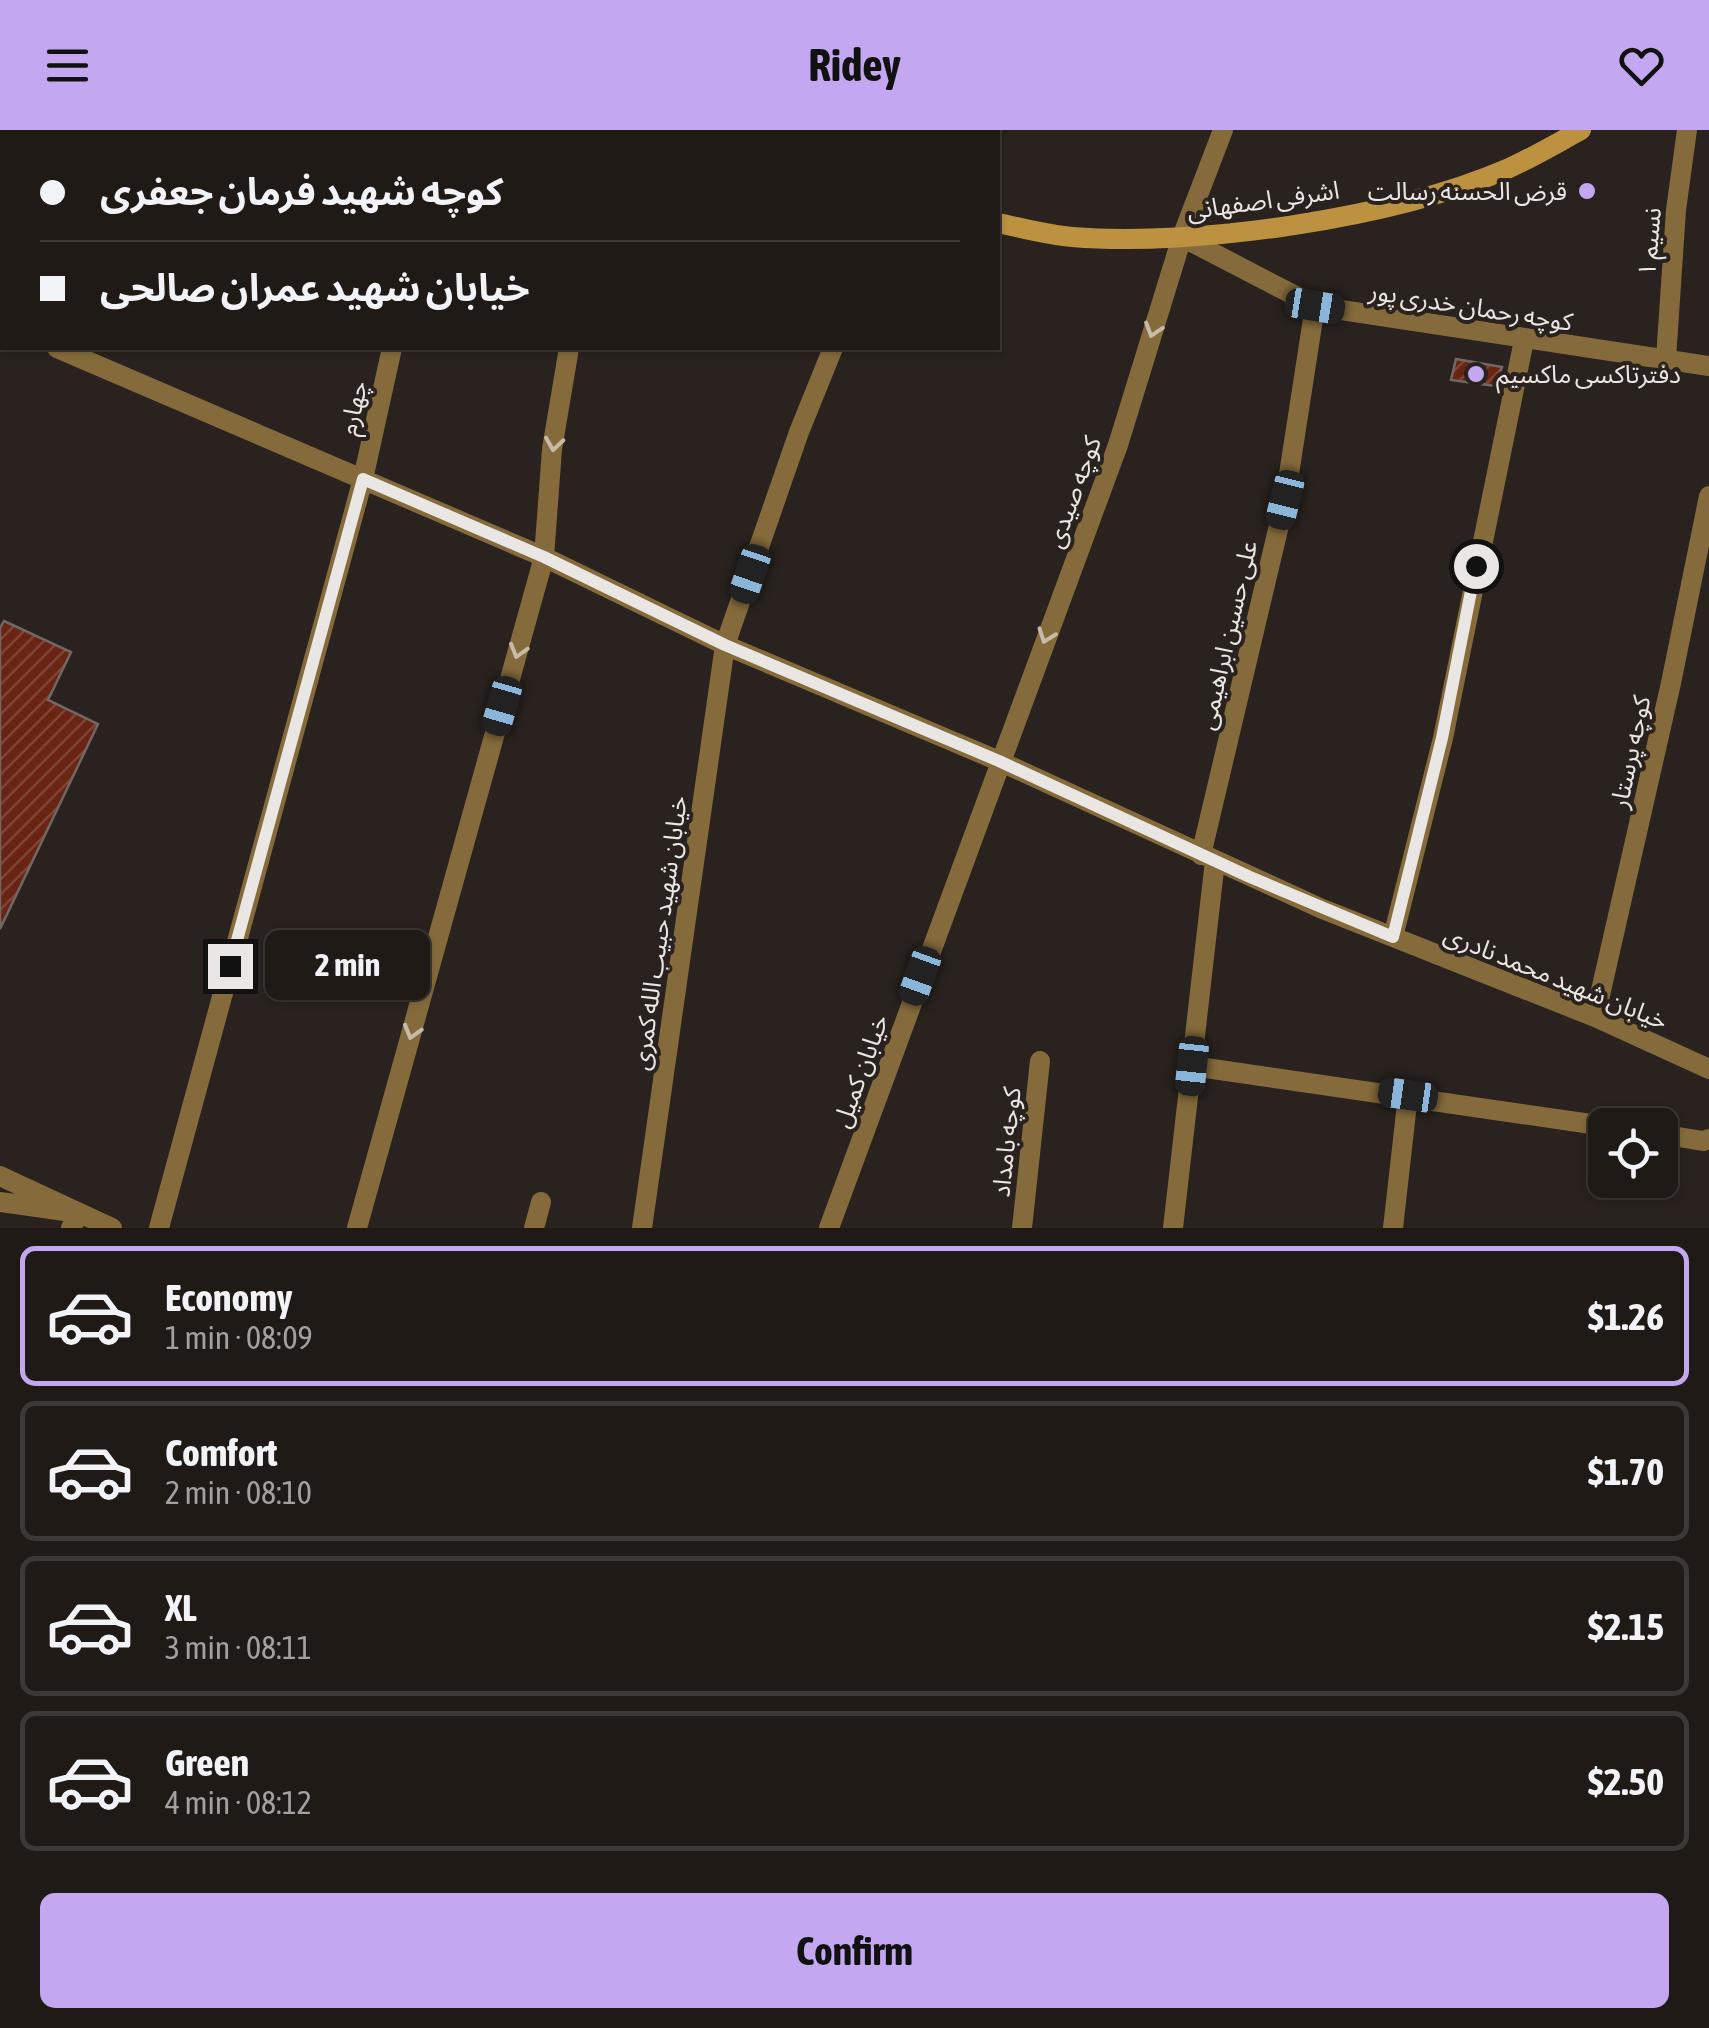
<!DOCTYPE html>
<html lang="en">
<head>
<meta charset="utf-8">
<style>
	body { margin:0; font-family:"Asap Condensed","Noto Sans Arabic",sans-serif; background:#2c2723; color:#f1f3f6; height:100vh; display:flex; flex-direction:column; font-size:38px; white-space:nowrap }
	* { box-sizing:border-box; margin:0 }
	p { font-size:32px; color:#a1a1a1 }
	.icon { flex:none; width:55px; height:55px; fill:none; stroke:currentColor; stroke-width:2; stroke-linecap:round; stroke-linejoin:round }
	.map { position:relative; height:1098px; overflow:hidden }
	.side { display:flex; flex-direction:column; background:#1f1a16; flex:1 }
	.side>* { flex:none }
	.hud { position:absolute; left:0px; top:0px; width:1000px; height:220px; box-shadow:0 2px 8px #0004,0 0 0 2px #3c3835; display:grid; align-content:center; height:220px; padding:0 40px; background:#1f1a16 }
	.fabs { position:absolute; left:1588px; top:978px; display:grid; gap:20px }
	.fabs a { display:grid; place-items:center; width:90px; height:90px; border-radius:15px; background:#1f1a16; box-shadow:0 2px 8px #0004,0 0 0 2px #3c3835; font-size:50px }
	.end { position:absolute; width:45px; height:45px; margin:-22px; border:12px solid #eae6e3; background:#111; box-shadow:0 0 0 5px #111 }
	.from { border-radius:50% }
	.bubble { position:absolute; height:70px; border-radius:15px; background:#1f1a16; box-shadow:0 2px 8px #0004,0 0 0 2px #3c3835; font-size:32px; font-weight:700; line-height:70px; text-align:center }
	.car { position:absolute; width:30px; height:60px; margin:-30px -15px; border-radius:12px; box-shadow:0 0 8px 2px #0007; background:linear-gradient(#222 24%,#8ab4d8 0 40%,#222 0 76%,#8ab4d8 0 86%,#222 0) }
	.hud b { display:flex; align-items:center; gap:35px; height:95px; font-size:38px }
	.hud b+b { border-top:2px solid #3c3835 }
	.hud i { width:25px; height:25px; background:#f1f3f6 }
	ul { padding:18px 0 0; list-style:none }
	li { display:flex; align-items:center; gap:30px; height:140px; margin:0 20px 15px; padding:0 20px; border:5px solid #3c3835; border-radius:15px }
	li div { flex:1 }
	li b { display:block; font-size:38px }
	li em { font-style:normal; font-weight:700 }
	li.on { border-color:#c4a7f1 }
	li>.icon { width:90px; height:90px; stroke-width:1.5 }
	.cta { display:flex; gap:20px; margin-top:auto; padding:20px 40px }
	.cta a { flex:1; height:115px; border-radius:15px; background:#c4a7f1; color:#111; font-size:40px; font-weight:700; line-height:115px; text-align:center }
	header { display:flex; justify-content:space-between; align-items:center; height:130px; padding:0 40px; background:#c4a7f1; color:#111; font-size:45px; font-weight:700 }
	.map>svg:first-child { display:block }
	.building { fill:url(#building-hatch); stroke:#716764; stroke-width:2.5 }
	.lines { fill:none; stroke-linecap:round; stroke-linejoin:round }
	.minor { stroke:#856b3b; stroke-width:20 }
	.tertiary { stroke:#856b3b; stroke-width:20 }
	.secondary { stroke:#bc9241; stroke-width:20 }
	.oneway { stroke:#c7bba8 }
	.route { stroke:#eae6e3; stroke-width:12 }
	.poi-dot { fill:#c4a7f1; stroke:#29221e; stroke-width:4 }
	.labels { text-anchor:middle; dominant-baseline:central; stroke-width:8; stroke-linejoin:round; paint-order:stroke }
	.poi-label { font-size:25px; fill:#eae6e3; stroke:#29221e; text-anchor:end }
	.street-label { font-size:25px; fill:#eae6e3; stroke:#29221e }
</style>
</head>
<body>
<header><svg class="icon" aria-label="menu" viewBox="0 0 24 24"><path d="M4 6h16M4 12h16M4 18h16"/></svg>Ridey<svg class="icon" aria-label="heart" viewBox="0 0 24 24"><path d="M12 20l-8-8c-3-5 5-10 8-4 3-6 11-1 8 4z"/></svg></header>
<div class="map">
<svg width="1709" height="1098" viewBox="0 0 1709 1098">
	<defs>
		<pattern id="building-hatch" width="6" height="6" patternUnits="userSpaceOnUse" patternTransform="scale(2.5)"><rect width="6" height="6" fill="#692413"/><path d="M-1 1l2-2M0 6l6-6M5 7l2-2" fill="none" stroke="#7f4435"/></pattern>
	</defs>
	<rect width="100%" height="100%" fill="#29221e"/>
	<!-- building -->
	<path class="building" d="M1456,229l46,8 -6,19 -45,-6z
		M4,491l67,31 -23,48 50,24 -98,205v-301z"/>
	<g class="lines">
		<!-- minor -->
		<path class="minor" d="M452,2l1,-2
			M612,2l1,-2
			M1182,107l133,69 394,60
			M0,193l2,1
			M57,218l487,209 181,88 274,116 321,147 275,109 114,52
			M1666,229l10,-149 11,-80
			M1201,725l84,-355 30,-194
			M1393,807l50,-199 81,-398
			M1595,887l76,-334 38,-187
			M1192,936l413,60
			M1660,1004l43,7 6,-2
			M0,1072l79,11 -8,15
			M159,1098l204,-749 29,-131
			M357,1098l187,-671 8,-108 17,-101
			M534,1098l7,-26
			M642,1098l83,-583 74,-213 34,-84
			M829,1098l289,-783 64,-208 41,-107
			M1022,1098l18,-167
			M1173,1098l42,-367
			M1393,1098l15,-133"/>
		<!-- tertiary -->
		<path class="tertiary" d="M0,1046l112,52"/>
		<!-- secondary -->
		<path class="secondary" d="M590,0l8,2
			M998,93c24,5 50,12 74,14 125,10 321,-19 435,-68 25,-11 50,-26 74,-39"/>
	</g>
	<!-- one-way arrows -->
	<defs><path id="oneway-chevron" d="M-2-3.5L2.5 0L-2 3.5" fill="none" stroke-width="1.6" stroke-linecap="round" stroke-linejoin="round" transform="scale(2.5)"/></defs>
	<g class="oneway">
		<use href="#oneway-chevron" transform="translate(1153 200) rotate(107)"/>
		<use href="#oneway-chevron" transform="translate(554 314) rotate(98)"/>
		<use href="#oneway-chevron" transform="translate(1046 506) rotate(110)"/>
		<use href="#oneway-chevron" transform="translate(518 521) rotate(106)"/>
		<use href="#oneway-chevron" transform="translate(412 902) rotate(106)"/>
	</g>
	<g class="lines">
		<!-- route -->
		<path class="route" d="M230,836l133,-487 181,78 181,88 274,116 251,116 143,60 49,-199 34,-172"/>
	</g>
	<!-- markers -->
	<g class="poi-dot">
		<circle cx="1587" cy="61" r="10"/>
		<circle cx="1476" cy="244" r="10"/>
	</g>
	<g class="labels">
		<!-- poi labels -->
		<g class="poi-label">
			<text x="1567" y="61">قرض الحسنه رسالت</text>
			<text x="1496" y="244" text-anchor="start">دفترتاکسی ماکسیم</text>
		</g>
		<!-- street labels -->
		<g class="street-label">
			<text transform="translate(1263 70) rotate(-8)">اشرفی اصفهانی</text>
			<text transform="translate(1649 112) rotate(-85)">نسیم ۱</text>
			<text transform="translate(1471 176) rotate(9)">کوچه رحمان خدری پور</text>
			<text transform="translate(353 278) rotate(-78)">چهارم</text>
			<text transform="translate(1073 362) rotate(-70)">کوچه صیدی</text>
			<text transform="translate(1227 505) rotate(-77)">علی حسین ابراهیمی</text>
			<text transform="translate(1630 622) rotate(-78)">کوچه پرستار</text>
			<text transform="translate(659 803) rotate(-82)">خیابان شهید حبیب الله کمری</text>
			<text transform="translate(1556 847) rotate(22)">خیابان شهید محمد نادری</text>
			<text transform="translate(860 941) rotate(-70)">خیابان کمیل</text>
			<text transform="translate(1006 1012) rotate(-84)">کوچه بامداد</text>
		</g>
	</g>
</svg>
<div class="fabs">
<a><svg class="icon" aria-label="locate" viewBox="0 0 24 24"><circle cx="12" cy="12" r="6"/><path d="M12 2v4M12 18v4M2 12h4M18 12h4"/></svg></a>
</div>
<i class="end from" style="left:1476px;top:436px"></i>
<i class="end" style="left:230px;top:836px"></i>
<div class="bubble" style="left:265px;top:800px;width:165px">2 min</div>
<i class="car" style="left:1315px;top:176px;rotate:99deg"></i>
<i class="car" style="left:1285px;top:370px;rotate:194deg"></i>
<i class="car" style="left:750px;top:444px;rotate:199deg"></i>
<i class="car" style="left:502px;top:576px;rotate:196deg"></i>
<i class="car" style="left:920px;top:846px;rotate:200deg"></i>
<i class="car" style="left:1192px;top:936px;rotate:186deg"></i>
<i class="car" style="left:1408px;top:965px;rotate:278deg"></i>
<div class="hud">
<b><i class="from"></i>کوچه شهید فرمان جعفری</b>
<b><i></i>خیابان شهید عمران صالحی</b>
</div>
</div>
<section class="side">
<ul>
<li class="on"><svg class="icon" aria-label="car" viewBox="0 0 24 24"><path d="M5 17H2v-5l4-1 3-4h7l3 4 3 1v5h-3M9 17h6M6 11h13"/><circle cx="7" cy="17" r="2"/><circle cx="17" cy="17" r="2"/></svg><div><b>Economy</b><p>1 min · 08:09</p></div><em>$1.26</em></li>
<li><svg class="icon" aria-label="car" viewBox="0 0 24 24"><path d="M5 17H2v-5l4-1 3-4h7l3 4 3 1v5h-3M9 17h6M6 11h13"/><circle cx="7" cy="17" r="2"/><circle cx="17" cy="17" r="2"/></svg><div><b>Comfort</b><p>2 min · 08:10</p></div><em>$1.70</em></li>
<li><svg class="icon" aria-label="car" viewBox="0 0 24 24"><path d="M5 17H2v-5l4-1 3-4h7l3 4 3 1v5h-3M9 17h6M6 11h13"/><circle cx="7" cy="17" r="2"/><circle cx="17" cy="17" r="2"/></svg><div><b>XL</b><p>3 min · 08:11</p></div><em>$2.15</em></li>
<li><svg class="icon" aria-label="car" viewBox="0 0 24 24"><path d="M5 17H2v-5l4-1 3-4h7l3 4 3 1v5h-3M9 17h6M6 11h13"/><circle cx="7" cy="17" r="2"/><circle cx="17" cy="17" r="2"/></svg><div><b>Green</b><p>4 min · 08:12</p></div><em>$2.50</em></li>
</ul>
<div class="cta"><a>Confirm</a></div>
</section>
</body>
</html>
